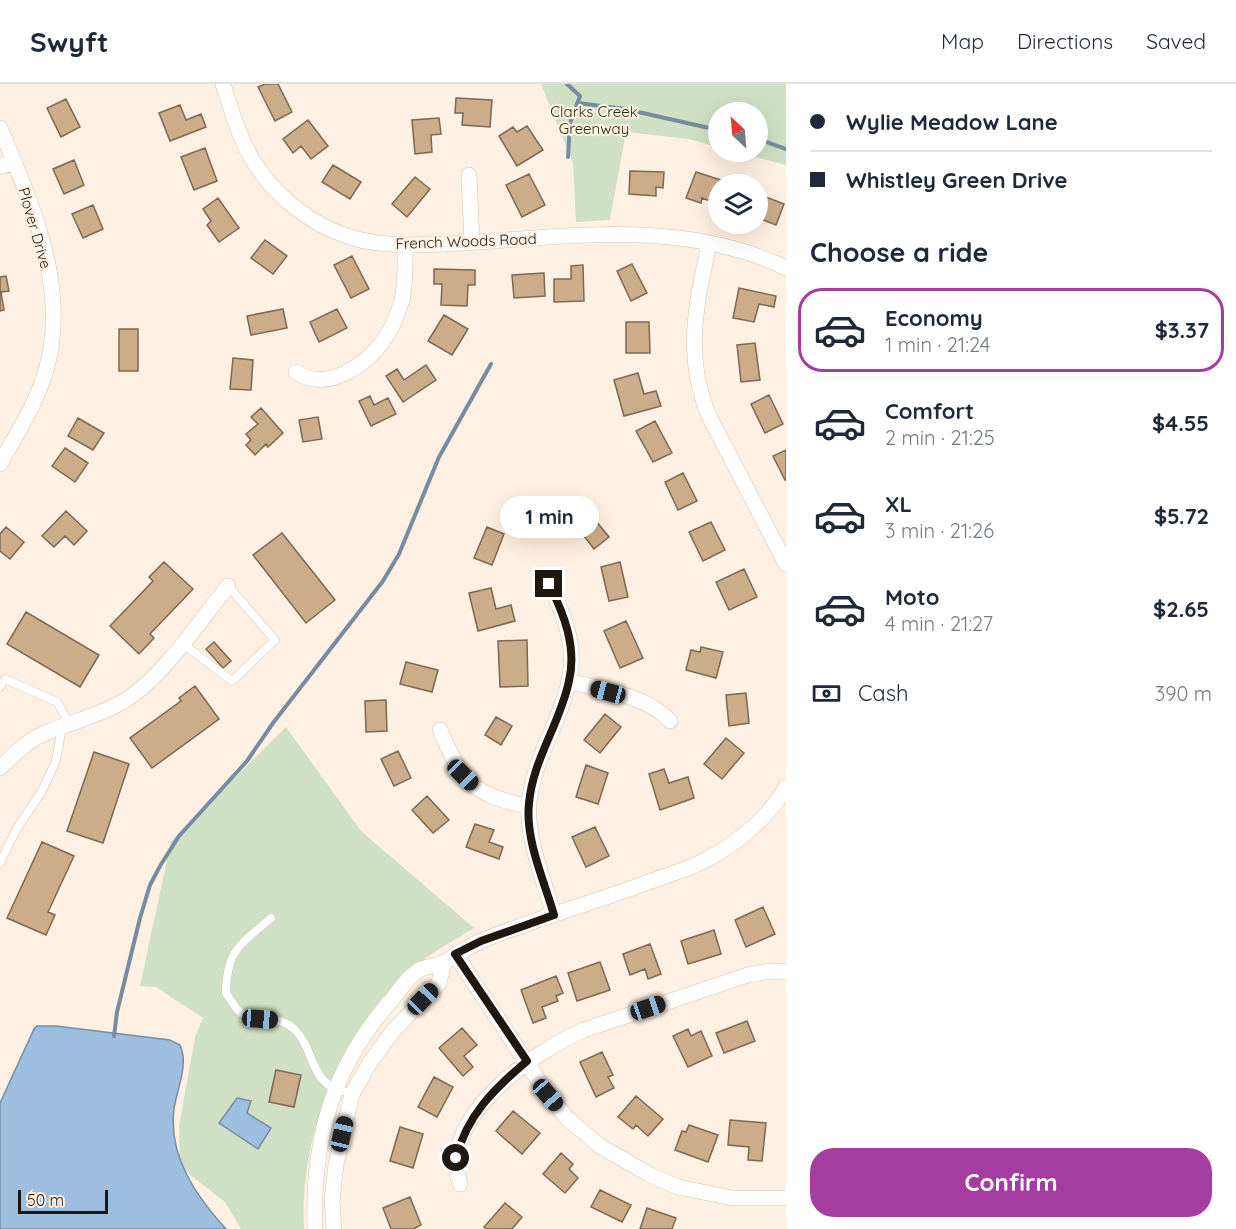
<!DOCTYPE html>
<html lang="en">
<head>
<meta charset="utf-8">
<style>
	body { margin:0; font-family:Quicksand,sans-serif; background:#f2f2f3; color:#1f2937; height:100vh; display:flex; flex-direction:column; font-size:22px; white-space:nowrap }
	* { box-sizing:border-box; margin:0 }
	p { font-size:20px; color:#747a83 }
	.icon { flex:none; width:33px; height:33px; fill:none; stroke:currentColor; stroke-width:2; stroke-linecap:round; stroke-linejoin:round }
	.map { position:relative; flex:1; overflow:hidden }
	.side { display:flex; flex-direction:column; background:#fff; width:450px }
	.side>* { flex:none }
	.hud { display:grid; align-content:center; height:132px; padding:0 24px; background:#fff }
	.needle { width:39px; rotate:334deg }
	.fabs { position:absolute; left:708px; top:18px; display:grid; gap:12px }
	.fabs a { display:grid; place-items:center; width:60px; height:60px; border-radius:50%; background:#fff; box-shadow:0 6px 24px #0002; font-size:30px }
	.scale { position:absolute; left:18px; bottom:15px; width:90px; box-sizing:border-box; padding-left:6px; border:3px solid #20180f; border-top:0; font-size:16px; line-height:21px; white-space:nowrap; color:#20180f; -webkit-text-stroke:4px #fef0e2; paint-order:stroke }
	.end { position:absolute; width:27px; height:27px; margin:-14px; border:8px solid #20180f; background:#fff; box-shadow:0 0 0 3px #fff }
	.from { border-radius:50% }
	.bubble { position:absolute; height:42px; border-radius:21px; background:#fff; box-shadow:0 6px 24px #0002; font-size:20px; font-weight:700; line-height:42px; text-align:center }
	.car { position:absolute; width:18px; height:36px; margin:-18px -9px; border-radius:8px; box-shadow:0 0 4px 2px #0007; background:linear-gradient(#222 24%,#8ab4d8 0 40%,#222 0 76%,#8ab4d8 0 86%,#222 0) }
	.hud b { display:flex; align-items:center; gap:21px; height:57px; font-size:22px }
	.hud b+b { border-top:2px solid #e0e1e3 }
	.hud i { width:15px; height:15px; background:#1f2937 }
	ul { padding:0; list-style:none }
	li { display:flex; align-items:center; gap:18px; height:84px; margin:0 12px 9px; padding:0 12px; border:3px solid transparent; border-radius:24px }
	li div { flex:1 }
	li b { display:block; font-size:22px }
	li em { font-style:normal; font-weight:700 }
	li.selected { border-color:#a53da0 }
	li>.icon { width:54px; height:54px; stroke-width:1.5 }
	h2 { padding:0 24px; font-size:27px; line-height:72px }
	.pay { display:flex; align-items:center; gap:15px; height:66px; padding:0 24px; font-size:22px }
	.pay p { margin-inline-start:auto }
	.action { display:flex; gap:12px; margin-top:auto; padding:12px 24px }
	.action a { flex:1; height:69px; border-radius:24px; background:#a53da0; color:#fff; font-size:24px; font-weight:700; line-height:69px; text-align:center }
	header { display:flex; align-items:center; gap:36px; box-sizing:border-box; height:84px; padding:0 30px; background:#fff; border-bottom:2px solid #e0e1e3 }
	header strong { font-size:28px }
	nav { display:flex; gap:33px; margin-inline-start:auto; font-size:21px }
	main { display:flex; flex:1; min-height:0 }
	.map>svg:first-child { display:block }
	.green { fill:#cfe0c4 }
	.water { fill:#9ebee0; stroke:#788ca1; stroke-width:1.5 }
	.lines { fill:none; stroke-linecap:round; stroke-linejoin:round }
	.stream { stroke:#788ca1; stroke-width:4 }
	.building { fill:#ccad8a; stroke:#7c6853; stroke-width:1.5 }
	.service-casing { stroke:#d7c1aa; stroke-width:9 }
	.minor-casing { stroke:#d7c1aa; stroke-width:16 }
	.service { stroke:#fff; stroke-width:8 }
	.minor { stroke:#fff; stroke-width:15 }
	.route { stroke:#20180f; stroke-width:8 }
	.labels { text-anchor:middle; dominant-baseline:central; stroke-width:4.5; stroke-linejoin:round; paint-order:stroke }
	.park-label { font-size:15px; fill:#20360b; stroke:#fef0e2 }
	.street-label { font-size:15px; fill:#20180f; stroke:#fef0e2 }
</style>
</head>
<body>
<header>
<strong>Swyft</strong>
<nav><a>Map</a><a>Directions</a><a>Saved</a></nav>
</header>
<main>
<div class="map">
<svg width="786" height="1145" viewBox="0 0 786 1145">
	<rect width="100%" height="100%" fill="#fef0e2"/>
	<!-- green -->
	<path class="green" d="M541,0h245v81l-50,-13h22v-40h-40v35l-29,-8 -63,-7 -16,88 -34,2 -3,-59z
		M286,643l75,104 113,97c-16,10 -32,19 -47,29 -82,58 -128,174 -123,272h-63l-16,-27 -45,-35 -1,-41 16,-89 8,-19 -47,-31 -16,-1 31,-145z"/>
	<!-- water -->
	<path class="water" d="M37,942h19l114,14 10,5c9,20 -3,43 -6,64 -6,47 22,87 52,120h-226v-126l34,-74z
		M237,1014l14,3 -4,12 24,15 -13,21 -39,-26z"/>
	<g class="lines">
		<!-- stream -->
		<path class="stream" d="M567,0l13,12 -10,27 -2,34
			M578,19l47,6 93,21
			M758,55l28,10
			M114,952l3,-24 23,-94 10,-33 10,-19 19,-30 68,-75 26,-38 110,-142 16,-27 40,-97 52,-93"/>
	</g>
	<!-- building -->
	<path class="building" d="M265,0h13l14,28 -17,9 -17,-34z
		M456,14l36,2 -2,27 -28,-2 1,-12h-8z
		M66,15l14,28 -19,10 -14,-29z
		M180,21l6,15 15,-6 5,13 -36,14 -11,-28z
		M439,34l2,16 -10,1 1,17 -17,2 -3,-34z
		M308,36l20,26 -17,13 -10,-13 -8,7 -10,-14z
		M527,42l16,24 -26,16 -18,-30 14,-9 4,5z
		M205,64l12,33 -23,9 -13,-33z
		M74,76l10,25 -20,9 -11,-25z
		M333,81l28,17 -11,17 -28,-17z
		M630,87l34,1 -1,16 -7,-1v9l-27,-2z
		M696,88l37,12h-15v20l-16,-6 -1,5 -15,-5z
		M529,90l16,31 -23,12 -16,-32z
		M415,93l15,12 -23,28 -15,-13z
		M758,110l26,10 -8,21 -18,-7z
		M218,114l21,30 -20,14 -12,-17 4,-4 -8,-12z
		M93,121l10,24 -20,9 -11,-24z
		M265,156l22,16 -14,18 -22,-16z
		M352,172l17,33 -18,9 -17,-33z
		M632,180l15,29 -16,8 -14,-30z
		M583,181l1,36 -30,1v-23h17v-13z
		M434,185l41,1v15h-7l-1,21 -26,-1 1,-21h-8z
		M544,189l1,23 -31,2 -2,-23z
		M6,192l3,15 -8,1 3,18 -4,1v-34z
		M739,204l37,8 -2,11 -15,-3 -5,18 -21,-4z
		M283,225l4,19 -36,7 -4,-19z
		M337,225l10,19 -28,14 -9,-20z
		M444,231l24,14 -16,26 -24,-14z
		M626,238h23l1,31h-24z
		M119,245h19v42h-19z
		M755,259l5,37 -19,2 -4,-37z
		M233,274l20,2 -2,30 -21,-1z
		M426,281l10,15 -33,22 -17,-26 11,-7 7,11z
		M638,289l6,21 12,-3 5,15 -37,10 -10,-36z
		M769,311l14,29 -18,9 -14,-29z
		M370,312l4,9 14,-7 8,16 -25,12 -12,-25z
		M261,324l22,25 -15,14 -2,-3 -11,11 -9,-10 5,-5 -5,-6 12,-10 -7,-7z
		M318,333l4,22 -19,3 -4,-22z
		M78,334l26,15 -11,17 -25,-14z
		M655,337l17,32 -19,9 -17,-31z
		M65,364l23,15 -13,19 -23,-16z
		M786,366v30h-1l-12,-24z
		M683,389l14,28 -19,9 -13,-28z
		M545,414l2,22 -28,4 -3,-23z
		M587,426l22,27 -15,12 -21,-27z
		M66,427l21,20 -13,14 -9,-9 -11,11 -12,-11z
		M711,438l14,28 -22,11 -14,-29z
		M6,443l18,15 -14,17 -10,-8v-17z
		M487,443l17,7 -12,31 -18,-7z
		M282,449l53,67 -29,23 -53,-68z
		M164,478l29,27 -43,45 4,4 -15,16 -29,-28 43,-45 -4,-4z
		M620,478l8,35 -19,4 -8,-34z
		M744,485l13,28 -28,13 -13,-28z
		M491,504l5,21 15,-4 4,16 -37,10 -9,-38z
		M26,528l73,43 -19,32 -73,-43z
		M626,537l17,37 -23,10 -16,-37z
		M527,556l1,46 -28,1 -2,-46z
		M214,558l17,19 -8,7 -17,-19z
		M701,563l22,5 -7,26 -30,-8 5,-20 9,2z
		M406,578l32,8 -6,22 -32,-8z
		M195,602l24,33 -67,49 -22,-30 51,-37 -2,-3z
		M746,609l3,30 -20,3 -3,-31z
		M386,616l1,31 -21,1 -1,-31z
		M605,630l16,13 -21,26 -16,-13z
		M496,633l16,9 -11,19 -16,-10z
		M726,654l18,15 -22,26 -18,-15z
		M398,667l13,27 -17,8 -13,-27z
		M94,668l35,12 -26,79 -36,-12z
		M586,681l22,8 -10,31 -22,-7z
		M664,685l5,14 19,-6 6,21 -34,12 -11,-36z
		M427,712l22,24 -16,13 -21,-23z
		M475,740l19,6 -5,12 14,5 -4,12 -33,-12z
		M595,743l14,29 -23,11 -14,-30z
		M42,758l32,14 -26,56 7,3 -9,20 -39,-17z
		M763,823l12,27 -29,13 -11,-27z
		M714,846l7,24 -33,10 -7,-23z
		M650,860l11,30 -13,5 -3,-10 -15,6 -7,-21z
		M600,878l10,28 -33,11 -9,-28z
		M556,892l7,17 -7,3 2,5 -16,6 4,11 -13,5 -12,-33z
		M747,937l8,20 -31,12 -8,-20z
		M462,944l15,17 -13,11 9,11 -10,9 -24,-28z
		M688,945l3,7 10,-5 11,25 -24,11 -15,-31z
		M602,968l11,23 -5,2 6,11 -18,9 -16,-35z
		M276,986l25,5 -7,32 -25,-5z
		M434,993l19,10 -16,30 -19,-10z
		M636,1012l27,23 -15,17 -12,-11 -3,4 -15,-12z
		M513,1027l27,22 -18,21 -26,-23z
		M730,1036l36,3 -4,38 -14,-1 1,-13 -21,-2z
		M689,1041l29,10 -10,27 -33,-12 7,-19 4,1z
		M400,1043l23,7 -10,34 -23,-7z
		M561,1069l12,11 -4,5 9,9 -13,15 -22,-19z
		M600,1106l31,15 -9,17 -31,-15z
		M410,1113l11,28 -8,4h-22l-8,-21z
		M505,1119l17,14 -10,12h-25l-3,-2z
		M647,1124l29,10 -4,11h-32z"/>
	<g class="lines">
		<defs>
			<path id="service" d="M182,559l50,38 43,-41 -47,-54
				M0,603l5,-8 52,23 12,21
				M0,779l17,-35 25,-37 14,-30 6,-34
				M271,834c-31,27 -44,31 -45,75 5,7 11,19 18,22 19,9 34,-2 52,16 14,14 14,35 27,49 7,8 20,11 29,14"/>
			<path id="minor" d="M223,0c8,25 15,50 28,73 21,37 58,67 99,80 18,6 36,7 55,8 126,0 261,-35 381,23
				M0,44c31,74 70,160 46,242 -9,33 -29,63 -46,94
				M0,83l14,-5
				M469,91l3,67
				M709,160c-13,61 -25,112 0,172l77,148
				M296,288c31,21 71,-7 89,-34 8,-11 13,-25 17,-38 4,-18 3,-36 3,-55
				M549,500c15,30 28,63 20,97 -9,43 -36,78 -40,122 -3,35 15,78 25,112
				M569,597c33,9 78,14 101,40
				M440,646c24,54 30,63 89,77
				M0,684c12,-11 24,-25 39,-32 27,-13 58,-19 85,-35 37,-22 76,-80 104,-115
				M455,870l93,141 19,23 33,28 50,29 28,12 54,11h54
				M460,1100c-23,-66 73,-132 124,-154l164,-55 22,-4 16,1
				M315,1145c-3,-87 16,-160 75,-227 8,-10 19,-27 31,-33 7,-3 15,-3 22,-6 14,-7 25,-17 40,-23 53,-21 109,-37 163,-57 16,-6 32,-11 47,-17 35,-15 74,-45 93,-79
				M334,1145l-2,-28 4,-37 16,-70 17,-30 24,-33 46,-48 5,-21"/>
		</defs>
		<!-- service casing -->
		<use href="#service" class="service-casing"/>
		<!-- minor casing -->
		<use href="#minor" class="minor-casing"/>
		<!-- service -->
		<use href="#service" class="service"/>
		<!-- minor -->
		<use href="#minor" class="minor"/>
	</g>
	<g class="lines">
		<!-- route -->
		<path class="route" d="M456,1074c11,-43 38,-69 71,-97l-72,-107 26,-13 73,-26c-10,-35 -29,-75 -25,-112 4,-44 31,-79 40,-122 8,-34 -5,-67 -20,-97"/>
	</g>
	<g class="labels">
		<!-- park labels -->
		<g class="park-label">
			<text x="594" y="27">Clarks Creek<tspan x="594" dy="17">Greenway</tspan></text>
		</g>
		<!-- street labels -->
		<g class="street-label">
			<text transform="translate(35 144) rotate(74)">Plover Drive</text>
			<text transform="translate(466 157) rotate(-2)">French Woods Road</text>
		</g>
	</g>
</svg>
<div class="fabs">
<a><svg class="needle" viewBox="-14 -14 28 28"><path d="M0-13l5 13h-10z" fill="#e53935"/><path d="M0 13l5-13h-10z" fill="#747a83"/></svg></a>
<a><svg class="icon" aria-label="layers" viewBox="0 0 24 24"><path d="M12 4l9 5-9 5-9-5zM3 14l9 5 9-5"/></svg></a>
</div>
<div class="scale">50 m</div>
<i class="end from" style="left:456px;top:1074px"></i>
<i class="end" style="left:549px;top:500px"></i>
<div class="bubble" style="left:500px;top:412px;width:99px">1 min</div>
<i class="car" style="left:608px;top:608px;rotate:285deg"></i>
<i class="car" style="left:463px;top:691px;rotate:135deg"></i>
<i class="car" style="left:423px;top:915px;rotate:44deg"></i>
<i class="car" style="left:648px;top:924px;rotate:71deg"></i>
<i class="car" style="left:260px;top:935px;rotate:94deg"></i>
<i class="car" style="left:548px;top:1011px;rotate:139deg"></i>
<i class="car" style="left:342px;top:1050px;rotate:13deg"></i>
</div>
<section class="side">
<div class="hud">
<b><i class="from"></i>Wylie Meadow Lane</b>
<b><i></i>Whistley Green Drive</b>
</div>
<h2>Choose a ride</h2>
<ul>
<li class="selected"><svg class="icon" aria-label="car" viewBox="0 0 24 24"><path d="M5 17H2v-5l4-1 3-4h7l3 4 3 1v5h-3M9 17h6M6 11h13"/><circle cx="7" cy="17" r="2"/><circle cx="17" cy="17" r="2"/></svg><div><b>Economy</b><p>1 min · 21:24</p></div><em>$3.37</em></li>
<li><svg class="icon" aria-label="car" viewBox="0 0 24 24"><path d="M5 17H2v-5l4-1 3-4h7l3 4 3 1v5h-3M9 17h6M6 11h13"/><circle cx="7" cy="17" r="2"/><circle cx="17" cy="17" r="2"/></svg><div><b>Comfort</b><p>2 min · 21:25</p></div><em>$4.55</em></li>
<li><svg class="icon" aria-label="car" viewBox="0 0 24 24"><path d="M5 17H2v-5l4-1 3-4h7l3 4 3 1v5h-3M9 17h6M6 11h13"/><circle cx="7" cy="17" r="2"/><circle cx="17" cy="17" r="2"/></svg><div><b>XL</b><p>3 min · 21:26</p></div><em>$5.72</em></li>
<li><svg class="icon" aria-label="car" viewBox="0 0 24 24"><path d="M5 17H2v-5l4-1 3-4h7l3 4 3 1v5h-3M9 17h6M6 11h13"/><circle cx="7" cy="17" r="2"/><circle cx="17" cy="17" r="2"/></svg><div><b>Moto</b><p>4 min · 21:27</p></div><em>$2.65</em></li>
</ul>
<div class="pay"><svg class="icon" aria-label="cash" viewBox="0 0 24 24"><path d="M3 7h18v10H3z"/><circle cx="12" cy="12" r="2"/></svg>Cash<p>390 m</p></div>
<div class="action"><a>Confirm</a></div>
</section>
</main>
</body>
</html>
